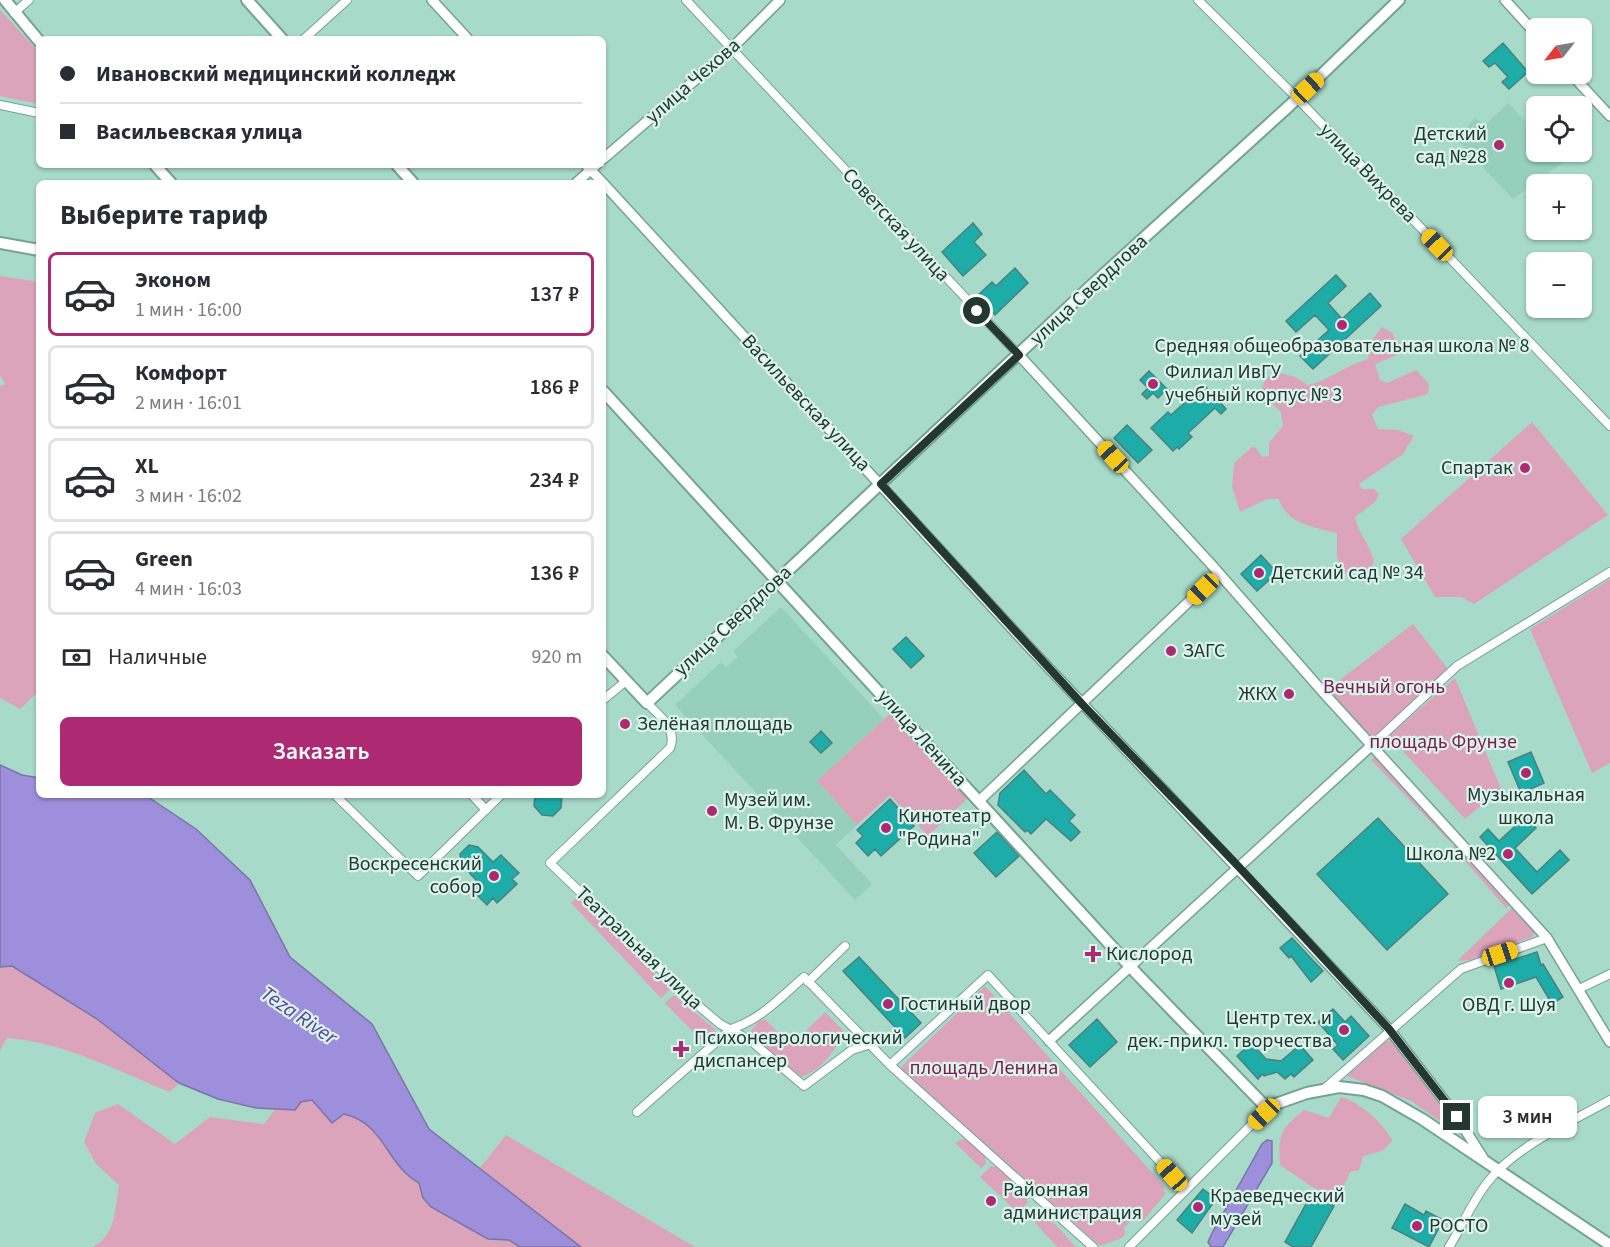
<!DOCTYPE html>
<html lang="ru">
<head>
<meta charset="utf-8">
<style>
	body { margin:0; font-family:"Source Sans 3",sans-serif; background:#f2f2f3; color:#2b2b33; height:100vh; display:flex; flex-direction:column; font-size:22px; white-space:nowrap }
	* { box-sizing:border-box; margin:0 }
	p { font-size:20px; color:#7c7c81 }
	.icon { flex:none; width:33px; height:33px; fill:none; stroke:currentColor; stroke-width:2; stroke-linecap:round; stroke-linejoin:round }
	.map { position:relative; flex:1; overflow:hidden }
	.side { position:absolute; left:36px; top:180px; width:570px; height:618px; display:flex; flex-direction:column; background:#fff; border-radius:9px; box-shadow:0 2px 4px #0004 }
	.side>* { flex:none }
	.guide { position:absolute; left:36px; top:36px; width:570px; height:132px; border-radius:9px; box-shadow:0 2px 4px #0004; display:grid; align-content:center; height:132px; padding:0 24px; background:#fff }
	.needle { width:39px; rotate:239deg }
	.controls { position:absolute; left:1526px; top:18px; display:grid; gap:12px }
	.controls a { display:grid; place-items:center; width:66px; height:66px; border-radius:9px; background:#fff; box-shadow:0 2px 4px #0004; font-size:30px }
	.end { position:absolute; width:27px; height:27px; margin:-14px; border:8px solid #243831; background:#fff; box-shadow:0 0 0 3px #fff }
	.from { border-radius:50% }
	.bubble { position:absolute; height:42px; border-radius:9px; background:#fff; box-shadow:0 2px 4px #0004; font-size:20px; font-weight:600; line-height:42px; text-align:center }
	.car { position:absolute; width:18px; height:36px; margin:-18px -9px; border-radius:8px; box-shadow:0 0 4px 2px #0007; background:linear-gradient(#f5c518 24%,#345 0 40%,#f5c518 0 76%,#345 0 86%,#f5c518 0) }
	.guide b { display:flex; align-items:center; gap:21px; height:57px; font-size:22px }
	.guide b+b { border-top:2px solid #e1e1e2 }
	.guide i { width:15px; height:15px; background:#2b2b33 }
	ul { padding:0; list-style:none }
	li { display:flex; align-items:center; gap:18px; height:84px; margin:0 12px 9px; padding:0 12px; border:3px solid #e1e1e2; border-radius:9px }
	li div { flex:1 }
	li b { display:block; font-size:22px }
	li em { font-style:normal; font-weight:600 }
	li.selected { border-color:#ad2971 }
	li>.icon { width:54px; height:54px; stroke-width:1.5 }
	h2 { padding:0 24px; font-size:27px; line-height:72px }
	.pay { display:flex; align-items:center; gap:15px; height:66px; padding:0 24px; font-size:22px }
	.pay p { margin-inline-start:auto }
	.primary-button { display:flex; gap:12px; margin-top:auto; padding:12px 24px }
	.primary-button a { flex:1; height:69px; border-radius:9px; background:#ad2971; color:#fff; font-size:24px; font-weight:600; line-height:69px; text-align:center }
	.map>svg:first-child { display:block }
	.built { fill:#96d0bd }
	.green { fill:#dba4bb }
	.water { fill:#9d8fdb; stroke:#7975a8; stroke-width:1.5 }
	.building { fill:#1eaca8; stroke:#4b807d; stroke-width:1.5 }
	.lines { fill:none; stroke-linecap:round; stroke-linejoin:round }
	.minor-casing { stroke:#73a393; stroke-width:10 }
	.tertiary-casing { stroke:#73a393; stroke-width:12 }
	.secondary-casing { stroke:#73a393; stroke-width:14 }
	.minor { stroke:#fff; stroke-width:8 }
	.tertiary { stroke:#fff; stroke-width:9 }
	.secondary { stroke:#fff; stroke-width:10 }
	.route { stroke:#243831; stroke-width:8 }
	.poi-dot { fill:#ad2971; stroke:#dcf5ec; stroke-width:2 }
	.labels { text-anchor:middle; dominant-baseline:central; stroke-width:4.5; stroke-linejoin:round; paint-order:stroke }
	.street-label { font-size:20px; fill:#243831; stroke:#dcf5ec }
	.poi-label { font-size:20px; fill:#243831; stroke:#dcf5ec; text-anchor:start }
	.park-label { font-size:20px; fill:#7d1b51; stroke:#dcf5ec }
	.water-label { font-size:21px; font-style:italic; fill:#584099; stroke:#dcf5ec }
</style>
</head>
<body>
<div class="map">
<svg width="1610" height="1247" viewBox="0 0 1610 1247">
	<rect width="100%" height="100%" fill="#a8dac9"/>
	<!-- built -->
	<path class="built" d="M1508,103l28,30v19h18l9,10 -50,37 -57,-60 19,-21 10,7z
		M781,607l103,112 -67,62 40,44 -21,20 36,39 -17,16 -180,-195 46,-43 5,5 12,-10 -5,-6z"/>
	<!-- green -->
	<path class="green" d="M0,10l39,42v52l-39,-8z
		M0,276l39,6v409l-19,18 -20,-11v-312l5,-2 -5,-9z
		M1382,327l9,5 12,17 -8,7 -20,8 5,16 7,3 29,-13 13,14 -1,10 -50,13 -6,8 6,14 20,1 16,6 -11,18 -44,30 3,5h12l5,5 -4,8 -20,15c3,17 16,28 19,45l-6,9 -25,2 -6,-16v-24c-22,-5 -52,-10 -58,-34h-12l-27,13 -8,-25 2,-24 18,-16 4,1 6,9 7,-1v-13l14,-17 -2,-14 -19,-19c0,-11 4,-16 14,-21l19,5 13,8c22,-5 38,-20 60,-26l5,-20z
		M1532,422l76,93 -134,89 -13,-7h-26l-34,-58z
		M1610,579v184l-18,10 -62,-144z
		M1413,624l36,46 -75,70 -46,-51z
		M1455,678l46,111 -36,30 -76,-83z
		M896,708l76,86 -44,42 -38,-41 -33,30 -40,-44z
		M1377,756l76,83 -3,3 -79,-82z
		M1457,843l54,61 -5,4 -53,-61z
		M577,897l93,92 -9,9 -90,-95z
		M1513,907l22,26 -3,4 -62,23 -13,1z
		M12,966l85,53 82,64 -9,9c-56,-22 -103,-49 -163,-54l-7,13v-84z
		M985,986l180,201 -2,3 3,3 -25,30 -6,-6 -12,11 3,4 -4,6 -22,8 -200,-178z
		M674,995l42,35 -12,13 -39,-40z
		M825,1012l19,19c-10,23 -24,41 -48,48l-43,-41 -2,-7 8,-10 6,-2 23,24 11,-5z
		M1389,1041l15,11 55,82 -48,-33 -64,-25 38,-34z
		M1341,1097c16,3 46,29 51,44l-10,10 -19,5 -4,14 -9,2 -7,16 -14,5 -15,-5 -34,-23c-2,-31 0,-35 24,-55l25,8z
		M312,1100l20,23 12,-9c43,11 41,50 75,69l4,15 65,41 21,1 11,7h-427c23,-12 22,-38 26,-62l-23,-21 -12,-22 11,-29 23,-9 57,40 35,-27 54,7 11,-15 20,1 6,-8z
		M506,1135l189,112h-114l-101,-79z
		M965,1138l20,18 1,8 -5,4 -26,-25z
		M991,1166l6,1 28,27 3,8 -10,11 -38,-36z
		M1040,1214l15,10 21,23h-19l-24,-27 1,-4z"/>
	<!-- water -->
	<path class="water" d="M0,765l22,10 17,3v17h106l51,34 54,51 40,77 82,67 57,105 152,118h-61l-11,-7 -21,-1 -57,-32 -8,-9 -4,-15c-34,-19 -33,-59 -75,-69l-12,9 -20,-23 -11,2 -6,8 -39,-2 -38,-9 -39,-16 -82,-64 -85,-53 -12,1z
		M1267,1140l5,1v22l-49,84h-12l-3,-5 4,-9 50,-89z"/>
	<!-- building -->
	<path class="building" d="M1503,43l25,29 -19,17 -7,-7 6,-5 -13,-14 -6,4 -6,-6z
		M973,223l9,11 -8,8 12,13 -23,21 -21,-24z
		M1015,268l13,15 -33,32 -18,-19 15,-14 4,4z
		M1336,275l10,11 -18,17 14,16 28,-26 11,13 -68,63 -13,-13 29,-26 -14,-15 -19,17 -10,-11z
		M1149,371l18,18 -9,9 -5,-5 -6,6 -5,-5 6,-6 -8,-8z
		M1204,385l22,24 -5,5 -6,-6 -27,25 4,4 -13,12 -2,-2 -4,4 -22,-23 17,-16 3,3z
		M1127,425l25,25 -14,13 -24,-25z
		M1261,555l16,18 -20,18 -16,-17z
		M906,637l18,19 -13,12 -18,-19z
		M821,731l11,12 -11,10 -11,-11z
		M1531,752l13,31 -23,10 -13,-31z
		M1024,770l22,24 4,-4 25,25 -6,6 11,11 -9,9 -25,-22 -15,15 -4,-4 -2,2 -27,-27 2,-12z
		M535,795h27l-1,13 -8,8 -11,-1 -8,-9z
		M890,799l24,27 -33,30 -6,-7 -7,7 -12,-13 7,-7 -6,-6z
		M1525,817l11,11 -21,20 22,24 23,-22 9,10 -37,34 -52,-57 8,-8 11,12z
		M1378,818l70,76 -61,56 -70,-76z
		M997,832l22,24 -23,21 -22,-24z
		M469,845l9,2 15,15 8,-7 18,18 -7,6 5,5 -20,19 -4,-5 -6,7 -16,-16 7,-7 -17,-18 -1,-10z
		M1292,938l31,33 -12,11 -20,-26 -2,2 -9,-10z
		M1537,952l4,13 2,-1 20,33 -11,7 -16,-27 -35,12 -7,-23z
		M859,957l62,66 -16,15 -62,-67z
		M1333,1009l12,13 6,-6 18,20 -26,24 -10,-11 5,-4 -20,-23z
		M1097,1019l20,23 -27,25 -21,-22z
		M1251,1043l15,16 15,2 19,-16 13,15 -19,17 -3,-3 -6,5 -8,-7 -13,4 -2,-2 -4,5 -21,-23z
		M1203,1189l13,10 -24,34 -15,-13z
		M1312,1193l22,13 -23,41h-18l-8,-5z
		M1405,1204l19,11 2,-4 17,9 -14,27 -37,-19z"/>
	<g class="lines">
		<defs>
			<path id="minor" d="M686,0l333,355
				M1198,0l99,98 313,328
				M14,13l15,-13
				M304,39l43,-39
				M0,105l39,8
				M603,700l23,-19
				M647,703c12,12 31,26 23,45l-120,115 151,145 19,16 31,17 53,45 48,-36 16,-5
				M1372,745l85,-79 153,-94
				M335,795l83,81 83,-81
				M472,795l14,15
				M808,982l37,-36
				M1579,989l31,-15
				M1324,1089l137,-120 86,-31
				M637,1112l94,-83c29,-9 50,-32 73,-52l86,88
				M1186,1190l84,-84
				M1093,1247l-203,-182 98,-90 198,215 -57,57
				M1449,1247c13,-21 23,-45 38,-64 27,-36 84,-61 123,-83"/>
			<path id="tertiary" d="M432,0l36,39
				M1505,0l31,34
				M1571,74l39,42
				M603,159l128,-110 49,-49
				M586,165l17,18
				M576,183l20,-18
				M603,183l426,464 360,382 68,88 26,41
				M1019,355l191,208 112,128 225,247 63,104
				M979,801l240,-228
				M1049,1041l323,-296"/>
			<path id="secondary" d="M5,0l34,41
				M247,0l35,39
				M155,165l16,18
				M397,165l16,18
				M0,243l39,7
				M603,391l534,583 125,129 8,3 37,-13 32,-6 25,3 18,6 40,23 188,126
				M603,656l44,47 446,-419 196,-178 110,-106"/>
		</defs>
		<!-- minor casing -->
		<use href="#minor" class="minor-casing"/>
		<!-- tertiary casing -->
		<use href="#tertiary" class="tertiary-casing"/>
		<!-- secondary casing -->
		<use href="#secondary" class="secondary-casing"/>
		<!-- minor -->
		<use href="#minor" class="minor"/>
		<!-- tertiary -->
		<use href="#tertiary" class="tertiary"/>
		<!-- secondary -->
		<use href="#secondary" class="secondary"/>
	</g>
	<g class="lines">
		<!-- route -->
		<path class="route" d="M977,311l42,44 -138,129 201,220 157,163 150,162 68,88"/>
	</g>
	<!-- markers -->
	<g class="poi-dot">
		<circle cx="1499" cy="145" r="6"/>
		<circle cx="1342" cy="325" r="6"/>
		<circle cx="1153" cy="384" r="6"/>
		<circle cx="1525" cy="468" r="6"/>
		<circle cx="1259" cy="573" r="6"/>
		<circle cx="1171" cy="651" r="6"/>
		<circle cx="1289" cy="694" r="6"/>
		<circle cx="625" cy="724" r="6"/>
		<circle cx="1526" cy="773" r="6"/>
		<circle cx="712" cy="811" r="6"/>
		<circle cx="886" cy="828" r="6"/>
		<circle cx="1508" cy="854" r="6"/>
		<circle cx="494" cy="876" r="6"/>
		<path d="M1090 945h6v6h6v6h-6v6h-6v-6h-6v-6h6z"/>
		<circle cx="1509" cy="983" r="6"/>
		<circle cx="888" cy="1004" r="6"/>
		<circle cx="1344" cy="1030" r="6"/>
		<path d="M678 1040h6v6h6v6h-6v6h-6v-6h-6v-6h6z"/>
		<circle cx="991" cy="1201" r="6"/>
		<circle cx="1198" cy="1207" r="6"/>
		<circle cx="1417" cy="1226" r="6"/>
	</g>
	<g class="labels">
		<!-- street labels -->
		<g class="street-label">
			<text transform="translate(693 81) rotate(-41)">улица Чехова</text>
			<text transform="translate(1368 173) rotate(46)">улица Вихрева</text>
			<text transform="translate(896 225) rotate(47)">Советская улица</text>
			<text transform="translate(1089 290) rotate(-43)">улица Свердлова</text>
			<text transform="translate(806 403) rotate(47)">Васильевская улица</text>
			<text transform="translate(733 621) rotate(-43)">улица Свердлова</text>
			<text transform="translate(922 738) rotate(48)">улица Ленина</text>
			<text transform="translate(639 948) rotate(44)">Театральная улица</text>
		</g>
		<!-- poi labels -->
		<g class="poi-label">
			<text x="1487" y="134" text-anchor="end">Детский<tspan x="1487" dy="23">сад №28</tspan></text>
			<text x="1342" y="346" text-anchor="middle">Средняя общеобразовательная школа № 8</text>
			<text x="1165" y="372">Филиал ИвГУ<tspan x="1165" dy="23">учебный корпус № 3</tspan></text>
			<text x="1513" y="468" text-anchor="end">Спартак</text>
			<text x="1271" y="573">Детский сад № 34</text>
			<text x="1183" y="651">ЗАГС</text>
			<text x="1277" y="694" text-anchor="end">ЖКХ</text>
			<text x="637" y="724">Зелёная площадь</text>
			<text x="1526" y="795" text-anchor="middle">Музыкальная<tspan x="1526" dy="23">школа</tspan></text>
			<text x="724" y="800">Музей им.<tspan x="724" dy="23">М. В. Фрунзе</tspan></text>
			<text x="898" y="816">Кинотеатр<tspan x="898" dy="23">"Родина"</tspan></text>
			<text x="1496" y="854" text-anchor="end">Школа №2</text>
			<text x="482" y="864" text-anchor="end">Воскресенский<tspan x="482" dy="23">собор</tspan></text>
			<text x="1106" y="954">Кислород</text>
			<text x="900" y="1004">Гостиный двор</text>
			<text x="1509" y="1005" text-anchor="middle">ОВД г. Шуя</text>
			<text x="1332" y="1018" text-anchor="end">Центр тех. и<tspan x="1332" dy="23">дек.-прикл. творчества</tspan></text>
			<text x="694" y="1038">Психоневрологический<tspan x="694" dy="23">диспансер</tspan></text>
			<text x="1003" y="1190">Районная<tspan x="1003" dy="23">администрация</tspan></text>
			<text x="1210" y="1196">Краеведческий<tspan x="1210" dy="23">музей</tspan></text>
			<text x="1429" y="1226">РОСТО</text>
		</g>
		<!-- park labels -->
		<g class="park-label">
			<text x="1384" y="687">Вечный огонь</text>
			<text x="1443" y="742">площадь Фрунзе</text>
			<text x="984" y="1068">площадь Ленина</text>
		</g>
		<!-- water labels -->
		<g class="water-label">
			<text transform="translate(299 1015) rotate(34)">Teza River</text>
		</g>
	</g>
</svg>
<div class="controls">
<a><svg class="needle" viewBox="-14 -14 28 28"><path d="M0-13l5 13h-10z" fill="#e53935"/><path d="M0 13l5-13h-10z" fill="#7c7c81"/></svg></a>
<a><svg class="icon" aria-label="locate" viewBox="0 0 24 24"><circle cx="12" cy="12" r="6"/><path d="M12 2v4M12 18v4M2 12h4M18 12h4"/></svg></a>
<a>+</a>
<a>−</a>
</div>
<i class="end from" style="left:977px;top:311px"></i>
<i class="end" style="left:1457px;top:1117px"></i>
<div class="bubble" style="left:1478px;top:1096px;width:99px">3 мин</div>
<i class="car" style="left:1308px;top:88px;rotate:47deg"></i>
<i class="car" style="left:1437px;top:245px;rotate:316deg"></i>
<i class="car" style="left:1113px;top:457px;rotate:317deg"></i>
<i class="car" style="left:1203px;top:589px;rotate:226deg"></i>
<i class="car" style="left:1500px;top:954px;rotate:72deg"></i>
<i class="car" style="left:1264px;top:1114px;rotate:226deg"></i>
<i class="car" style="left:1172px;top:1175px;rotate:318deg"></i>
<div class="guide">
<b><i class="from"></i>Ивановский медицинский колледж</b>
<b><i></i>Васильевская улица</b>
</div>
<section class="side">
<h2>Выберите тариф</h2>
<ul>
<li class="selected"><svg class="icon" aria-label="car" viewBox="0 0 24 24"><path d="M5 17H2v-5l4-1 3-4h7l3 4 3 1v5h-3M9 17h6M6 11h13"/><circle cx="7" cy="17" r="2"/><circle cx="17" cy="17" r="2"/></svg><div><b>Эконом</b><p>1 мин · 16:00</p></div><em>137 ₽</em></li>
<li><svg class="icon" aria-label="car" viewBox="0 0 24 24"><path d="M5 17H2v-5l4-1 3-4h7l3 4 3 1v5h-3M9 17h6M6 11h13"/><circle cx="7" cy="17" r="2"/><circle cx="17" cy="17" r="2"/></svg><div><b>Комфорт</b><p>2 мин · 16:01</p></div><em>186 ₽</em></li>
<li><svg class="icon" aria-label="car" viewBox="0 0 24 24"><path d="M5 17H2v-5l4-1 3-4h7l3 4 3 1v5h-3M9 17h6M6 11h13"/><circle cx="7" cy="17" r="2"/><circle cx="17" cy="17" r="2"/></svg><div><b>XL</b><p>3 мин · 16:02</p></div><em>234 ₽</em></li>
<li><svg class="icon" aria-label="car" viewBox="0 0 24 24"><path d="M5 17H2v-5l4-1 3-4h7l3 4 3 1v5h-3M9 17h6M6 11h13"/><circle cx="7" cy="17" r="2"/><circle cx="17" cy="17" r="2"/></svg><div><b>Green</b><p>4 мин · 16:03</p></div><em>136 ₽</em></li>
</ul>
<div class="pay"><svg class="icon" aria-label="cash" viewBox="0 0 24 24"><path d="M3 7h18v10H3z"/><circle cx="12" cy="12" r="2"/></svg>Наличные<p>920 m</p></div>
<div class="primary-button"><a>Заказать</a></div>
</section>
</div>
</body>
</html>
